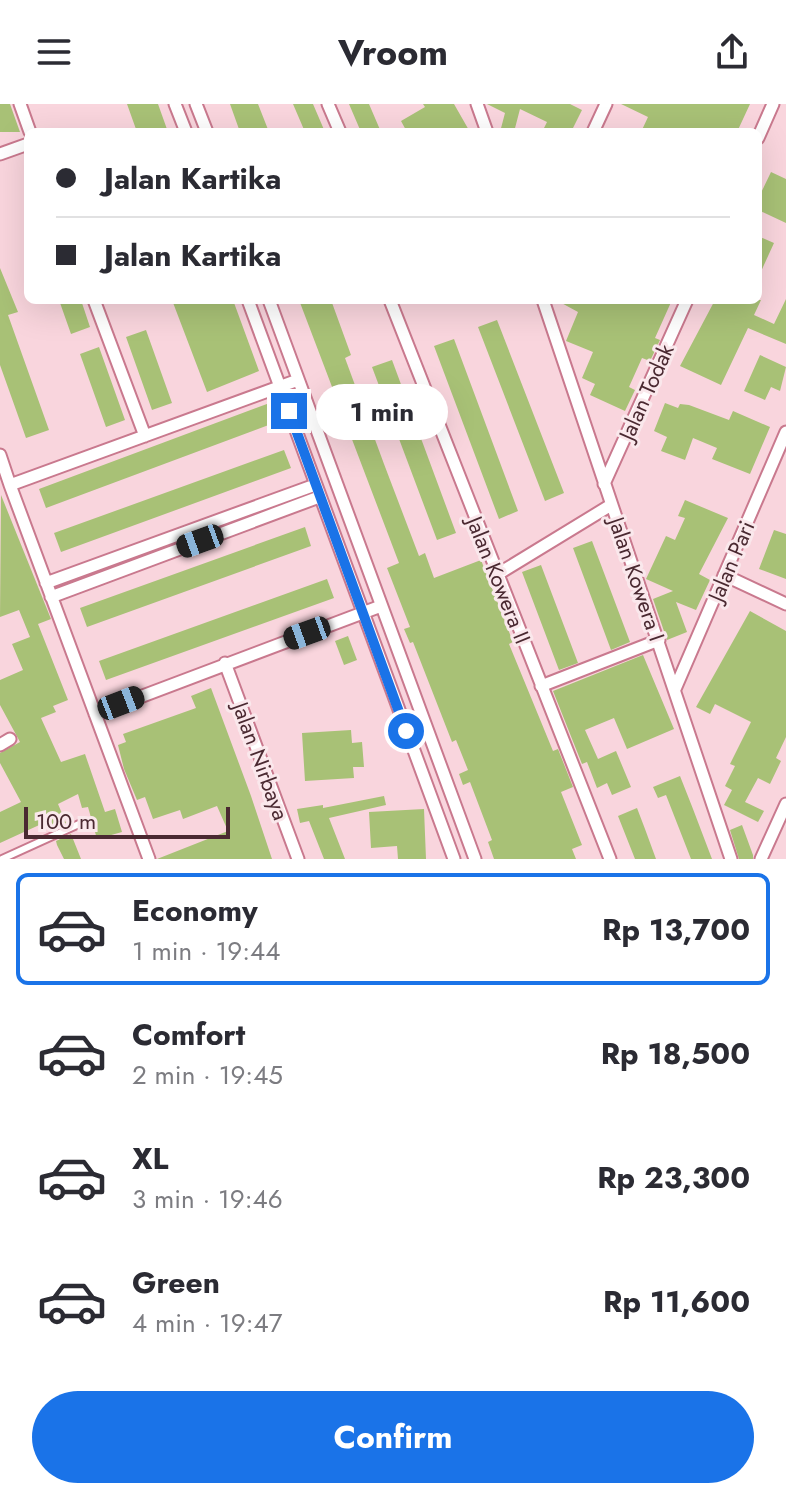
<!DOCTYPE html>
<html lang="en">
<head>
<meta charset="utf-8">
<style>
	body { margin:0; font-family:Jost,sans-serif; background:#f2f2f3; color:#2b2b33; height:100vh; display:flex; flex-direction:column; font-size:30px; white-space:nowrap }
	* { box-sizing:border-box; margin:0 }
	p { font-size:26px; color:#7c7c81 }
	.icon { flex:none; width:44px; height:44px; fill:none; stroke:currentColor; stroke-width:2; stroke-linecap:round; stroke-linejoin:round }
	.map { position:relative; height:755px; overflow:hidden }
	.drawer { display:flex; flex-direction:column; background:#fff; flex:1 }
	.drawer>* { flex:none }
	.banner { position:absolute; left:24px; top:24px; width:738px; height:176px; border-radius:12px; box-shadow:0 8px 32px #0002; display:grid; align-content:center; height:176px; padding:0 32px; background:#fff }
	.scale { position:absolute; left:24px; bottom:20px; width:206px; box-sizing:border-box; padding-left:8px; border:4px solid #4a2931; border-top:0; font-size:22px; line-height:28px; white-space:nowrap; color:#4a2931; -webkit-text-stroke:6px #fae8ec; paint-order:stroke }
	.end { position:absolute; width:36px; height:36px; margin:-18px; border:10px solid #1a73e8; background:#fff; box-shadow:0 0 0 4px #fff }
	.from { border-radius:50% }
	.bubble { position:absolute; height:56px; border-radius:28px; background:#fff; box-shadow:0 8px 32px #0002; font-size:26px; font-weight:700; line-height:56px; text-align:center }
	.car { position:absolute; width:24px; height:48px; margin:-24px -12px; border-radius:10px; box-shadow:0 0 6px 2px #0007; background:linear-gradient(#222 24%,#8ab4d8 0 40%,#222 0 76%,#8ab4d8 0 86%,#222 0) }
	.banner b { display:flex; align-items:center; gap:28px; height:76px; font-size:30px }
	.banner b+b { border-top:2px solid #e1e1e2 }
	.banner i { width:20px; height:20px; background:#2b2b33 }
	ul { padding:14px 0 0; list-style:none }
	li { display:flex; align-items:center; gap:24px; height:112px; margin:0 16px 12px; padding:0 16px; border:4px solid transparent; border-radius:12px }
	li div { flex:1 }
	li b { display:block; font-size:30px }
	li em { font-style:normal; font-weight:700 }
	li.selected { border-color:#1a73e8 }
	li>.icon { width:72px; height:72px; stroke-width:1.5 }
	.button { display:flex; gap:16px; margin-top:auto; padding:16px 32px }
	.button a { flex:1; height:92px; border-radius:48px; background:#1a73e8; color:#fff; font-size:32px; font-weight:700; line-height:92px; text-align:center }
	header { display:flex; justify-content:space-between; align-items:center; height:104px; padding:0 32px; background:#fff; font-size:36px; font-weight:700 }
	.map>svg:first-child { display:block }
	.building { fill:#a8c176 }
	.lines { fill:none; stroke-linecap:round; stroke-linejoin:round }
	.lane-casing { stroke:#c9798e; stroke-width:10 }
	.street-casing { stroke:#c9798e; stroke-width:15 }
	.lane { stroke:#fff; stroke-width:6 }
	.street { stroke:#fff; stroke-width:11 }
	.route { stroke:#1a73e8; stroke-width:10 }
	.labels { text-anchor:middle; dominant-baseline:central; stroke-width:6; stroke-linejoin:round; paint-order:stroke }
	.street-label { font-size:22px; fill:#4a2931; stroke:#fae8ec }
</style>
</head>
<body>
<header><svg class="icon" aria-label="menu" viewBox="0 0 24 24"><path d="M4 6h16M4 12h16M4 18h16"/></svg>Vroom<svg class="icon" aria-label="share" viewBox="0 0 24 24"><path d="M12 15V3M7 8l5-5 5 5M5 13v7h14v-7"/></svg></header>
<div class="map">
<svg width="786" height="755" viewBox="0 0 786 755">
	<rect width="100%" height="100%" fill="#f9d5dd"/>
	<!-- building -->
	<path class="building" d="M0,0h10l10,28h-20z
		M127,0h31l10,28h-31z
		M230,0h28l11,28h-29z
		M293,0h20l12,28h-20z
		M349,0h20l12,28h-20z
		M423,0h31l16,28h-63l-6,-11 24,-14z
		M487,0h83l12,6 -11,22h-29l5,-10 -27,-13 -6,23h-14l5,-19z
		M621,0h129l-13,28h-96l7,-15z
		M771,68l15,7v44l-28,-13v-11z
		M758,132l16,7 -16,35z
		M0,164l18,44 -10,3 41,115 -23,8 -26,-73z
		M786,195v45l-38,-16 -27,57 -41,-19 35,-66h46l-7,15 20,9z
		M59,196h22l9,27 -19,7z
		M172,196h61l26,71 -52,21z
		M299,196h32l20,55 -6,3 39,106 35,92 6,-3 9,25 47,-18 32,82 -4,2 44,107 5,-2 15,38 -12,5 21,53 -10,4 4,10h-82l-6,-17 4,-2 -22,-58 -7,3 -4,-11 9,-4 -12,-30 -4,2 -39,-100 -3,1 -6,-14 6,-2 -23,-59 12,-5z
		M556,196h116l-17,38 5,2 -10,21 -8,-3 -13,29 6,3 -10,21 -35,-16 5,-11 -13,-6 11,-26 -27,-11 12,-29z
		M497,216l67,173 -19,8 -67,-174z
		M146,226l26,73 -20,7 -26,-73z
		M454,235l64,172 -19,8 -65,-173z
		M99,243l26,73 -19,7 -26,-73z
		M760,251l26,12 -6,24 -9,-4 -6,13 -21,-9z
		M392,256l64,173 -19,7 -65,-173z
		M275,297l7,19 -236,88 -7,-19z
		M665,299l13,5 2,-4 9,1 40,15 4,-9 37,16 -20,47 -38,-15 5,-11 -24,-10 -8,22 -24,-9 6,-14 -13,-6z
		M284,346l7,18 -230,84 -7,-19z
		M1,391l50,124 -13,5 30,76 -15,6 3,6 -15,6 20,44 24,-8 20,58 10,-3 7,23 -25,7 -9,-32 -6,1 -4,-14 -20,10 8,19 -14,7 -4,-9 -48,22v-31l21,-10 -21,-39v-10l20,-11 -20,-37v-25l23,-10 -11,-26 18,-7 -11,-27 -19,7z
		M685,396l43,18 -29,56 11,6 -14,30 -20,-8 11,30 -20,8 -14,-41 20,-8 -27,-12 20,-43 9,4 10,-22 -7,-2z
		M305,423l6,19 -224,81 -7,-19z
		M774,426l12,4v45l-27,-10z
		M592,437l38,101 -19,8 -38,-102z
		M541,461l37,98 -19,7 -37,-98z
		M327,475l7,19 -228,82 -7,-19z
		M750,507l36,20v106l-10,21 5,3 -11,23 -12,-6 -13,24 19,9 -6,11 -34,-17 8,-15 -7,-4 10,-20 -5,-2 21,-42 -36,-18 -5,10 -14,-7z
		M348,532l9,24 -13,5 -9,-24z
		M643,551l31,74 -47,20 -13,-31 -29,12 13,29 18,-8 15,36 -19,8 -5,-12 -10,5 -10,-26 -5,2 -29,-73z
		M211,584l40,108 21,63h-115l71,-28 -11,-25 -34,13 -3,-9 -27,9 -8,-22 -8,3 -13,-31 -6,-24 8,-3 -3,-8 73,-26 -5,-12z
		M351,626l1,13 10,-1 2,25h-11l1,11 -49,3 -3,-48z
		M680,672l13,33 19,50h-21l-25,-64 -8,3 -5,-11z
		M384,692l2,9 -57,13 16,41h-21l-15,-38 -9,2 -3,-14 26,-4v3z
		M637,704l8,21 11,30h-21l-17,-43z
		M424,705l2,50h-28l-1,-13 -26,2 -2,-36z
		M742,721l11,30v4h-14l-9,-29z
		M71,730l10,25h-17l-7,-14 -1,-4z"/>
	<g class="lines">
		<defs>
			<path id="lane" d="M2,755l77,-35"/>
			<path id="street" d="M20,0l10,28
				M175,0l11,28
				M196,0l11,28
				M328,0l12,28
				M477,0l10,28
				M593,28l13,-28
				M758,34l15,-34
				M0,50l28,-10
				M94,196l51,136
				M248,196l206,559
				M269,196l206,559
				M390,196l220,559
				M543,196l188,559
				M0,351l10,30
				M604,380l83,-184
				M498,470l113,-69
				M724,471l62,29
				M46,479l269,-98
				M51,493l268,-100
				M225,559l73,196
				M541,582l118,-46
				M675,585l111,-257
				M95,610l286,-108
				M0,641l10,-6
				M149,755l-139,-374 288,-105
				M761,755l25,-55"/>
		</defs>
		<!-- lane casing -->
		<use href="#lane" class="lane-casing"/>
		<!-- street casing -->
		<use href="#street" class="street-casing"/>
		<!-- lane -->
		<use href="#lane" class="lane"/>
		<!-- street -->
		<use href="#street" class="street"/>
	</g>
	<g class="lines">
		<!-- route -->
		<path class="route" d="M289,307l117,320"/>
	</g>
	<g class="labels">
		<!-- street labels -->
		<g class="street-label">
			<text transform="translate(646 288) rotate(-66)">Jalan Todak</text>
			<text transform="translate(731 457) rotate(-67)">Jalan Pari</text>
			<text transform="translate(637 475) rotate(71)">Jalan Kowera I</text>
			<text transform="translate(499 476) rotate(68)">Jalan Kowera II</text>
			<text transform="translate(261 657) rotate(70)">Jalan Nirbaya</text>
		</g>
	</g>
</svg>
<div class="scale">100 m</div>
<i class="end from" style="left:406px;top:627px"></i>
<i class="end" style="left:289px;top:307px"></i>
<div class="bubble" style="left:316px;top:280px;width:132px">1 min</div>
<i class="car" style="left:200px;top:437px;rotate:250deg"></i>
<i class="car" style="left:307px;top:529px;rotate:250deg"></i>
<i class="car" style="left:121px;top:599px;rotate:69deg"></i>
<div class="banner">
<b><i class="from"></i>Jalan Kartika</b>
<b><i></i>Jalan Kartika</b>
</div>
</div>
<section class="drawer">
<ul>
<li class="selected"><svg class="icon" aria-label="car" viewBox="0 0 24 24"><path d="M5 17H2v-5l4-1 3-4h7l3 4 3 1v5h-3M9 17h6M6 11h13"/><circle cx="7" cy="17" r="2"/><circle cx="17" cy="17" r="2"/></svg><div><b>Economy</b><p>1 min · 19:44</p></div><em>Rp 13,700</em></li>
<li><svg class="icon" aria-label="car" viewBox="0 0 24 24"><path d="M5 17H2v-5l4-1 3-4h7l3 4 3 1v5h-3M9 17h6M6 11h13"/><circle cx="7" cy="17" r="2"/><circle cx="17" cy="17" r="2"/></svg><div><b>Comfort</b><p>2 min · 19:45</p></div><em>Rp 18,500</em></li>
<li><svg class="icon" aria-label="car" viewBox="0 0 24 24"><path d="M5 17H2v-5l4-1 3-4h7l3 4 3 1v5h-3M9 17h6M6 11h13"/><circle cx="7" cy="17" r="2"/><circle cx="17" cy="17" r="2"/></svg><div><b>XL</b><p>3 min · 19:46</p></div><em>Rp 23,300</em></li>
<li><svg class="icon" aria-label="car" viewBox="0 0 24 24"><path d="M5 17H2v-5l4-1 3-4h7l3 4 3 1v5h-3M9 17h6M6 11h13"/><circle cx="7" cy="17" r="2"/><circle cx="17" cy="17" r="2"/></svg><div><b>Green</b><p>4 min · 19:47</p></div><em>Rp 11,600</em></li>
</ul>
<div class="button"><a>Confirm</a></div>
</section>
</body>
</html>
